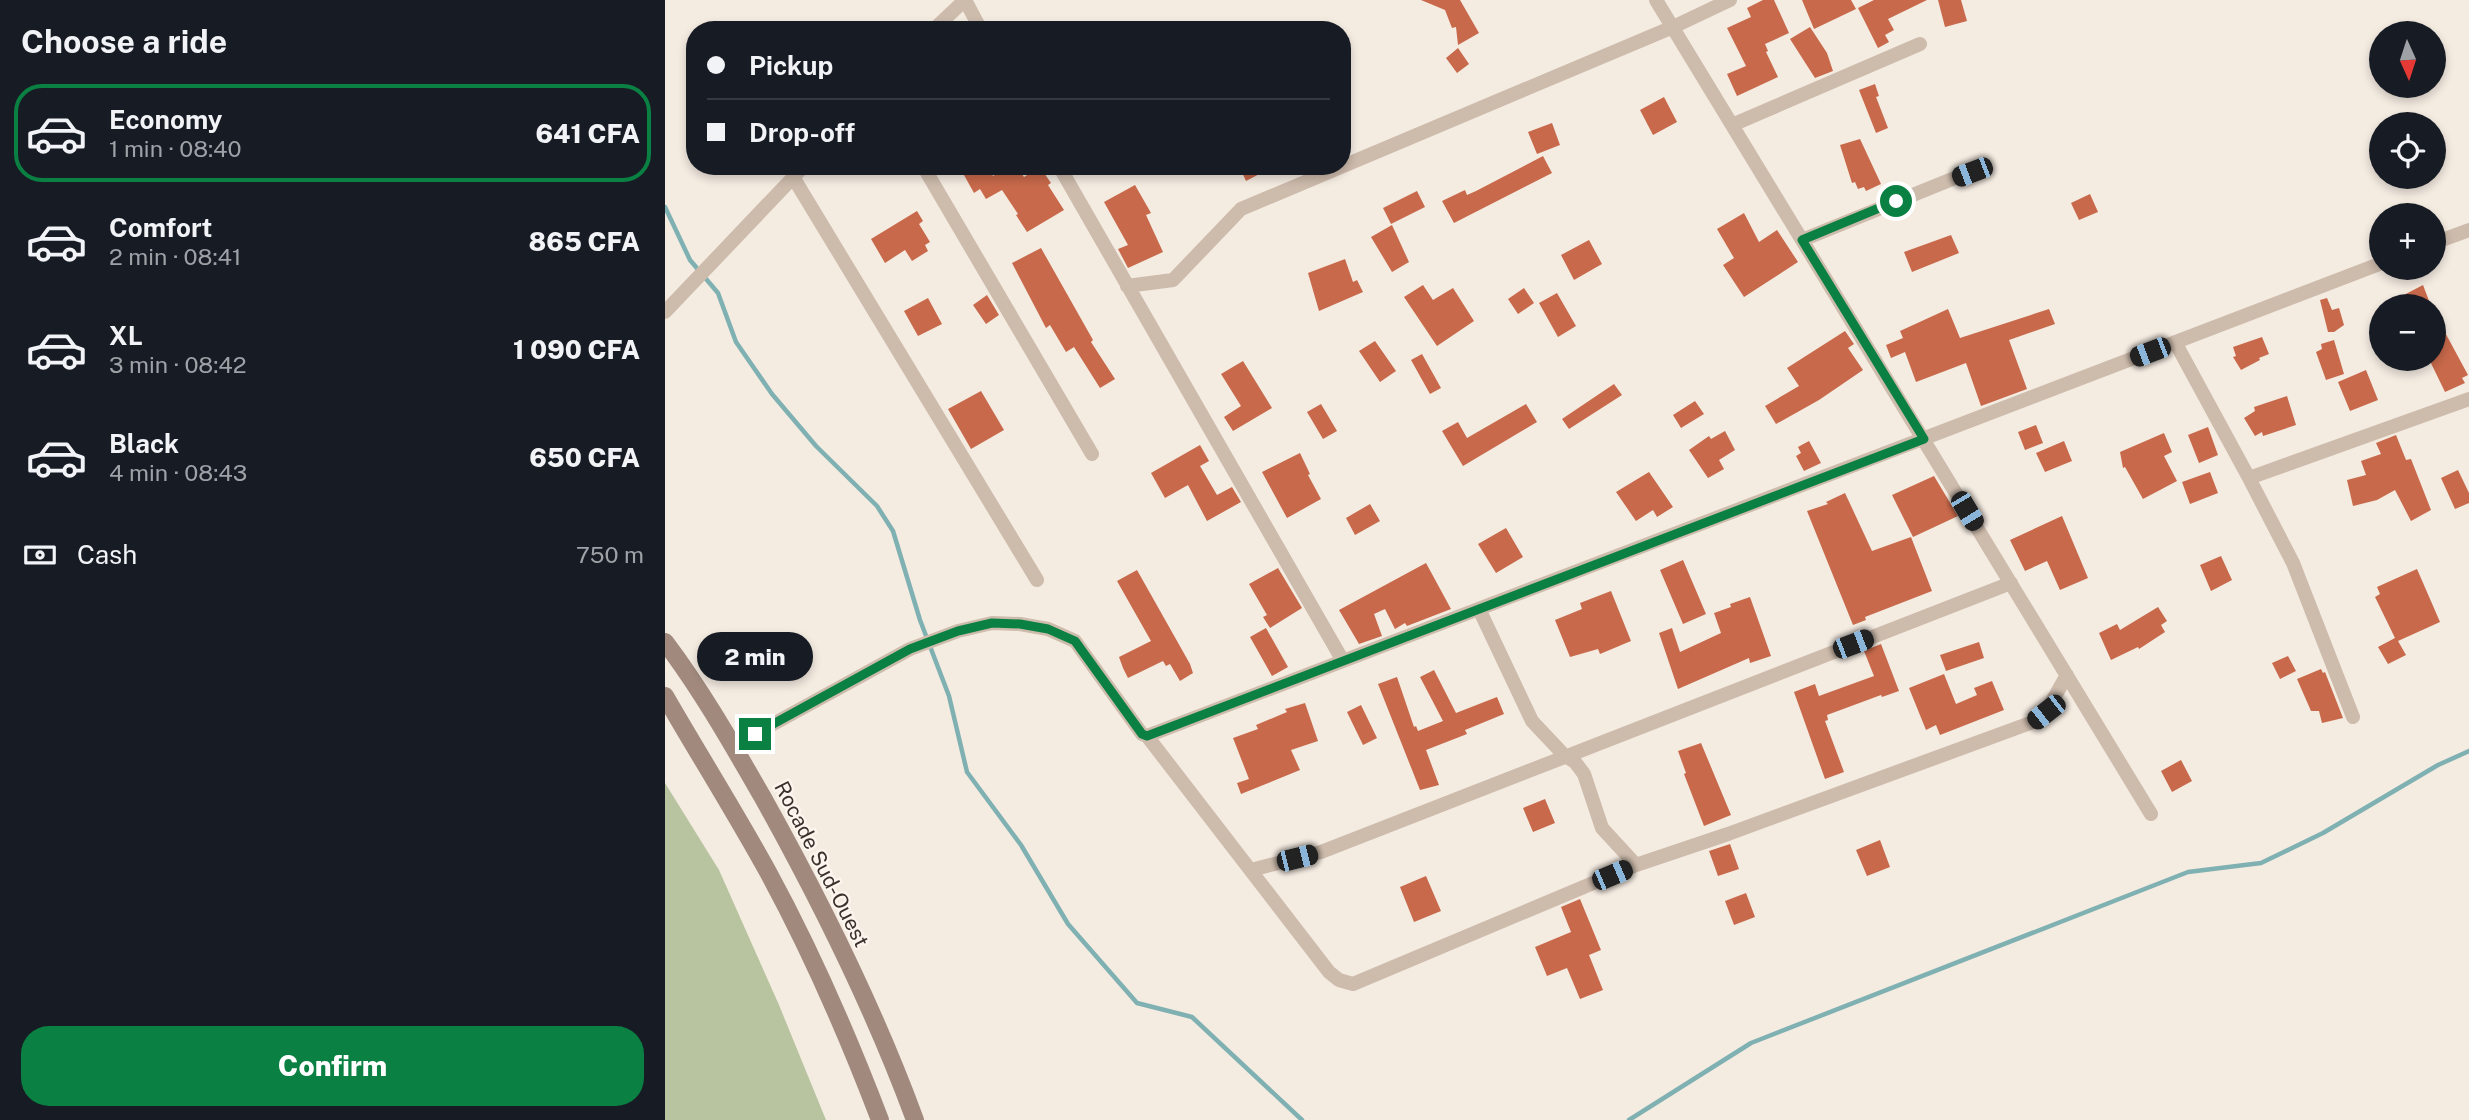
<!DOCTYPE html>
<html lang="en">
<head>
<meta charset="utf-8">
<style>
	body { margin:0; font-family:"Public Sans",sans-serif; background:#242831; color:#f1f3f6; height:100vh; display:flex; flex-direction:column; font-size:26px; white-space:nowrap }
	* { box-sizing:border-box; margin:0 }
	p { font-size:23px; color:#9ea1a6 }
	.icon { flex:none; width:38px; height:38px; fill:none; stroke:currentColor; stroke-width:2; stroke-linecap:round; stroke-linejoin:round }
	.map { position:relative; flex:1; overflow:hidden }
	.panel { display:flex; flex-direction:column; background:#171b24; width:665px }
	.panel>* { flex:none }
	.top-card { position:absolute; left:21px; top:21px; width:665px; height:154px; border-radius:28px; box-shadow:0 4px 10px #0003; display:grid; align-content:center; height:154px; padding:0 21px; background:#171b24 }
	.needle { width:46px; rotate:177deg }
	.fabs { position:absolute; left:1704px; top:21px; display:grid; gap:14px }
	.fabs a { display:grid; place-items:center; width:77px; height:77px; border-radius:50%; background:#171b24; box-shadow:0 4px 10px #0003; font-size:35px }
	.end { position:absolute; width:32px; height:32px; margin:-16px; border:9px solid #0b8043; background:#fff; box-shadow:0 0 0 4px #fff }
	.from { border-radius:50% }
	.bubble { position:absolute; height:49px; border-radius:24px; background:#171b24; box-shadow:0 4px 10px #0003; font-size:23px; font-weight:800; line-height:49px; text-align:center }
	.car { position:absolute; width:21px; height:42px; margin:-21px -10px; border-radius:9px; box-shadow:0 0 5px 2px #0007; background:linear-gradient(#222 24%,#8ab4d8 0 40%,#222 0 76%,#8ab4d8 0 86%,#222 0) }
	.top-card b { display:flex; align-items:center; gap:24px; height:66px; font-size:26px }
	.top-card b+b { border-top:2px solid #363941 }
	.top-card i { width:18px; height:18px; background:#f1f3f6 }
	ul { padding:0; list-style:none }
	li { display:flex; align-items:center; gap:21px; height:98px; margin:0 14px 10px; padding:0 7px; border:4px solid transparent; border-radius:28px }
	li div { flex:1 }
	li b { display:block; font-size:26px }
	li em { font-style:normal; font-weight:800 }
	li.current { border-color:#0b8043 }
	li>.icon { width:63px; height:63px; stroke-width:1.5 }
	h2 { padding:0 21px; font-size:32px; line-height:84px }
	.pay { display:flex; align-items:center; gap:18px; height:77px; padding:0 21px; font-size:26px }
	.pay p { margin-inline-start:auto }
	.primary-button { display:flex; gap:14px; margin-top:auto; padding:14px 21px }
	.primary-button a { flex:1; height:80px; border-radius:28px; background:#0b8043; color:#fff; font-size:28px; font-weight:800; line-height:80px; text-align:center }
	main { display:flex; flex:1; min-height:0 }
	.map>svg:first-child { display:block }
	.green { fill:#b8c4a0 }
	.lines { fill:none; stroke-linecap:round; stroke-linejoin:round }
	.stream { stroke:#7fb0b2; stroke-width:4.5 }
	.building { fill:#c8694b }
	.street { stroke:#cdbbac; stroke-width:14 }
	.secondary { stroke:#a18a7d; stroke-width:18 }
	.route { stroke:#0b8043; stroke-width:9 }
	.labels { text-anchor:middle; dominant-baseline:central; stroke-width:5; stroke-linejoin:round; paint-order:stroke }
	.street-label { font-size:21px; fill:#3b302b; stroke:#fbf5ee }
</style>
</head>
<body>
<main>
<section class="panel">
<h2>Choose a ride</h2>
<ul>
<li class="current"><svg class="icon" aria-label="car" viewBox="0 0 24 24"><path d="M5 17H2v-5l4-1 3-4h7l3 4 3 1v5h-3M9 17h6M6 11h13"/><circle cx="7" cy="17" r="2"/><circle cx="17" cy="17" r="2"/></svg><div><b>Economy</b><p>1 min · 08:40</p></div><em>641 CFA</em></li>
<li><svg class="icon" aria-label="car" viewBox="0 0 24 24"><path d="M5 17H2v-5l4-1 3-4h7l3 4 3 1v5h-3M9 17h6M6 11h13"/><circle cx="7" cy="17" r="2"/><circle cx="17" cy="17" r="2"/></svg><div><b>Comfort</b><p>2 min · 08:41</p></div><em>865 CFA</em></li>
<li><svg class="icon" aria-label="car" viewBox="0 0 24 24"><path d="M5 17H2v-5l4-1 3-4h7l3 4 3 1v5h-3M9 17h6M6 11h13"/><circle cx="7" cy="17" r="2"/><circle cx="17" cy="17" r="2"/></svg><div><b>XL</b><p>3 min · 08:42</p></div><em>1 090 CFA</em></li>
<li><svg class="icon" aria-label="car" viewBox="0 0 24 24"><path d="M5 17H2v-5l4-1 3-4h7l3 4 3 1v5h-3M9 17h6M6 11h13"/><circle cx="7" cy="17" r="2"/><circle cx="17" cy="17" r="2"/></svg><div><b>Black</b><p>4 min · 08:43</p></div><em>650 CFA</em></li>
</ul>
<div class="pay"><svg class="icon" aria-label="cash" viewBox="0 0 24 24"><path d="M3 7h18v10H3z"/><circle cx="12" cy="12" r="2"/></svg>Cash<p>750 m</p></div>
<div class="primary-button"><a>Confirm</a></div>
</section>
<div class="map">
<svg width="1804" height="1120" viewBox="0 0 1804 1120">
	<rect width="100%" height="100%" fill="#f4ebe1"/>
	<!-- green -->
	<path class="green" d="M0,783l54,87 60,135 47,115h-161z"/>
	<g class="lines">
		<!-- stream -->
		<path class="stream" d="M0,207l25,53 28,33 18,49 36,52 44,52 61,60 16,25 27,89 29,76 18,76 54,73 47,79 69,79 55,14 110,103
			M964,1120l122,-77 437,-171 73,-9 62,-30 115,-68 31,-14"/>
	</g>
	<!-- building -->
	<path class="building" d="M756,0h39l19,33 -21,12 -2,-18 -4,1 -7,-18z
		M1098,0h11l15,33 -24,11 3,7 -2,1 12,25 -41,19 -10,-22 19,-8 -19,-38 24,-11 -4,-9z
		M1137,0h49l5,9 -42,20z
		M1209,0h53l-39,19 6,11 -9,5 4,7 -11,6 -20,-40z
		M1273,0h23l6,21 -22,6z
		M1145,27l17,26 6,18 -18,7 -25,-39z
		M793,48l11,16 -12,9 -11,-15z
		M1210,84l4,12 -3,1 12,31 -12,5 -17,-43z
		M999,97l13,25 -24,13 -13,-25z
		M887,123l8,22 -23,9 -9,-22z
		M1195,139l21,45 -15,7 -2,-4 -6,2 -3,-7 -3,1 -12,-38z
		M878,156l9,17 -98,50 -12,-22 23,-11 2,5 9,-4z
		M294,166h28l6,10 16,-10h8l7,11 16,-10 11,16 -3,2 16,25 -37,22 -11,-17 2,-1 -16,-24 -16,9 -6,-10 -6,4z
		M574,166h36l-29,15z
		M470,185l16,28 -5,2 17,37 -35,16 -10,-19 10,-4 -24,-43z
		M752,191l8,16 -34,17 -8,-16z
		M1425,194l8,18 -19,8 -8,-17z
		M252,211l6,10 -4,3 11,18 -5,3 3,6 -16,10 -7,-11 -20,13 -14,-24z
		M1079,213l15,29 18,-12 21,32 -54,35 -21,-32 11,-7 -17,-29z
		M727,225l17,37 -17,10 -21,-35z
		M1286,235l8,18 -47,19 -8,-20z
		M924,240l13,24 -28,16 -13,-25z
		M376,248l52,92 -2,2 24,37 -15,9 -26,-41 -8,5 -16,-27 -4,3 -34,-65z
		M680,259l8,23 4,-2 6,12 -44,19 -11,-38z
		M758,285l10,15 20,-12 21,33 -37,25 -33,-49z
		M1758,285l8,21h-26l-5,-9z
		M859,288l10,15 -16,11 -10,-15z
		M892,293l19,33 -18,11 -19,-34z
		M322,295l12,20 -13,9 -13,-19z
		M263,298l14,26 -24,12 -14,-25z
		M1662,298l5,12 7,-2 5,17 -10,7h-6l-8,-32z
		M1283,309l12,29 89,-29 6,15 -46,16 18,49 -46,17 -15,-43 -50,19 -11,-30 -14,6 -5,-13 17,-7 -3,-7z
		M1769,312l34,63 -6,3 3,5 -20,9 -16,-33h5z
		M1180,331l9,13 -6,4 15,22 -44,30 -43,24 -11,-18 34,-20 -12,-18z
		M1597,337l7,17 -10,4 1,2 -19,10 -8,-13 3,-1 -3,-9z
		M1669,340l10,34 -18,6 -10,-28 6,-3 -1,-5z
		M710,341l21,30 -16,11 -21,-31z
		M757,354l19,34 -11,6 -19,-34z
		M578,361l29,47 -39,23 -9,-14 17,-11 -20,-32z
		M1701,370l12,30 -28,11 -12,-29z
		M949,384l8,11 -53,34 -7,-10z
		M316,391l23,39 -33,19 -23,-40z
		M1622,396l9,29 -33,11 -1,-4 -7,4 -11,-18 11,-7 -1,-4z
		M1030,401l9,13 -23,14 -8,-13z
		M656,404l16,27 -14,8 -16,-27z
		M861,404l11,18 -74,44 -21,-35 16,-9 9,16z
		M1371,425l7,18 -18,7 -7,-18z
		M1543,427l10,28 -19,8 -11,-28z
		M1060,431l10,19 -16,10 5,9 -16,9 -19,-28 20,-14 2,3z
		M1499,433l8,19 -8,4 13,25 -34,18 -18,-32 -2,1 -3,-16z
		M1731,435l10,25 5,-1 20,51 -20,11 -16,-31 -18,10 -24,6 -6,-26 19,-5 -5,-14 20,-7 -5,-11z
		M1144,441l12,22 -17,8 -8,-15 5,-3 -3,-6z
		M1399,441l8,20 -27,11 -9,-19z
		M535,445l9,16 -9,5 17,29 15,-8 9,15 -34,19 -19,-36 -23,13 -14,-25z
		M635,453l10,21 -2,1 13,24 -34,19 -25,-46z
		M1793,470l11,23v10l-14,6 -14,-31z
		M984,472l24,35 -16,10 -4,-7 -17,11 -20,-29z
		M1545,472l8,21 -28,11 -8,-22z
		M1269,476l24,40 -45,21 -21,-42z
		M1180,493l27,58 39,-14 21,54 -67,26 1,3 -13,5 -46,-114 21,-7 -2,-2z
		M705,504l10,17 -25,14 -9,-17z
		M1397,516l26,62 -28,12 -13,-29 -22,10 -15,-31z
		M841,528l17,29 -27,16 -18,-29z
		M1556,556l11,24 -21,11 -11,-26z
		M1018,560l23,54 -23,10 -23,-54z
		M761,563l25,46 -44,17 -2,-3 -10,6 -10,-20 -11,5 8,22 -23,8 -20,-34z
		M613,568l24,40 -32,20 -7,-11 4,-2 -18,-31z
		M1752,569l23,53 -42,19 8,14 -18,9 -10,-17 17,-9 -20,-41 5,-3 -3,-7z
		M472,570l53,94 3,9 -13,8 -10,-17 -4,2 -3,-5 -35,17 -5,-10 -4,-11 32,-16 -34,-60z
		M946,591l20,50 -31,13 -2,-5 -28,8 -15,-37 27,-11 -2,-6z
		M1085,597l21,59 -21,7 -1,-5 -71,31 -19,-56 13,-5 8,24 41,-19 -7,-20 17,-6 -1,-3z
		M1493,607l9,14 -6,4 4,7 -26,17 -1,-2 -27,13 -12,-27 18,-9 3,6z
		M601,628l22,39 -16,9 -22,-39z
		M1314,642l5,16 -38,13 -6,-16z
		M1216,644l18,47 -17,6 -1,-2 -54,20 1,5 -3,1 19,51 -19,7 -31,-87 21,-8 4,12 55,-20 -10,-25z
		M1623,656l8,15 -16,8 -8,-16z
		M1656,669l2,4 2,-1 18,46 -21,5 -3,-12h-8l-14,-32z
		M769,670l22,43 41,-16 7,17 -39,16 2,4 -41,16 13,35 -19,5 -42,-106 19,-7 17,50 2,-1 2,5 25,-10 -23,-44z
		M1279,674l12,30 21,-9 -3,-7 18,-7 12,29 -64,25 -4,-10 -10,5 -17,-42z
		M640,703l13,38 -27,9 9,20 -59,24 -4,-11 12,-4 -16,-41 25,-9 -2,-4 31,-13 -2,-3z
		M696,705l16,33 -14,7 -16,-33z
		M1036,743l30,72 -27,11 -20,-52 2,-1 -8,-22z
		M1516,760l11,21 -20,11 -11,-21z
		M880,799l10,24 -22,9 -10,-24z
		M1215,840l10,27 -23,9 -11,-26z
		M1065,844l9,25 -21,7 -9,-25z
		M761,876l15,35 -27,11 -14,-35z
		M1081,893l9,24 -21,8 -9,-24z
		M915,899l21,51 -12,5 14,35 -23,9 -13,-31 -20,8 -12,-29 36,-15 -10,-25z"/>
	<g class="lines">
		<!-- street -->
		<path class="street" d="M300,0l16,30
			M991,0l495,814
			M268,30l32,-30
			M1067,125l188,-81
			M258,166l169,288
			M394,166l284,495
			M128,177l244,403
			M1137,240l170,-69
			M1769,243l35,-13
			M462,286l46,-6 68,-71 432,-182 57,-27
			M0,312l139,-146
			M1510,342l74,136 44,85 60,154
			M1584,478l220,-79
			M814,609l53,112 32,34 11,7 9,12 18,54 34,37
			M482,736l1235,-473
			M68,746l177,-97 48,-18 34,-8 28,1 28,5 27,12 67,93 5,2 182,236 10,8 14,4 283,-119 92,-31 305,-112 13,-10 21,-37
			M586,870l70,-18 690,-269"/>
		<!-- secondary -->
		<path class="secondary" d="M0,642c37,49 67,102 97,154 58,104 112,212 153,324
			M0,696c34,59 70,116 103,176 43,79 80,164 112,248"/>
	</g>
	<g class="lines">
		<!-- route -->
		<path class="route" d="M90,734l155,-85 48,-18 34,-8 28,1 28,5 27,12 67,93 5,2 777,-297 -122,-199 94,-39"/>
	</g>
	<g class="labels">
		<!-- street labels -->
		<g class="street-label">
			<text transform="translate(157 864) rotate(63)">Rocade Sud-Ouest</text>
		</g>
	</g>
</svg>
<div class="fabs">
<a><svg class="needle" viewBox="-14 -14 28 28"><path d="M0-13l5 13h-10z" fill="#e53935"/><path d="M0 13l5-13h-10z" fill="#9ea1a6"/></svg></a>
<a><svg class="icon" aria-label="locate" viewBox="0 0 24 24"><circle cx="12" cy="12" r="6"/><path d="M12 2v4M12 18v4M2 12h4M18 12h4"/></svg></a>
<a>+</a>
<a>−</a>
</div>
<i class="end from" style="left:1231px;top:201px"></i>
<i class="end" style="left:90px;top:734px"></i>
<div class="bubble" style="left:32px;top:632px;width:116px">2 min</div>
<i class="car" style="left:1307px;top:172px;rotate:249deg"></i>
<i class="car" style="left:1485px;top:352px;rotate:249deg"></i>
<i class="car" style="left:1302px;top:511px;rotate:149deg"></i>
<i class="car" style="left:1188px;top:644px;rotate:69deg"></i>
<i class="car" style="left:1381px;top:712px;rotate:232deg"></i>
<i class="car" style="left:632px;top:858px;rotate:76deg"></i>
<i class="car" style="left:947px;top:875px;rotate:67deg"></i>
<div class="top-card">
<b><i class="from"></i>Pickup</b>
<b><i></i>Drop-off</b>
</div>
</div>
</main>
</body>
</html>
